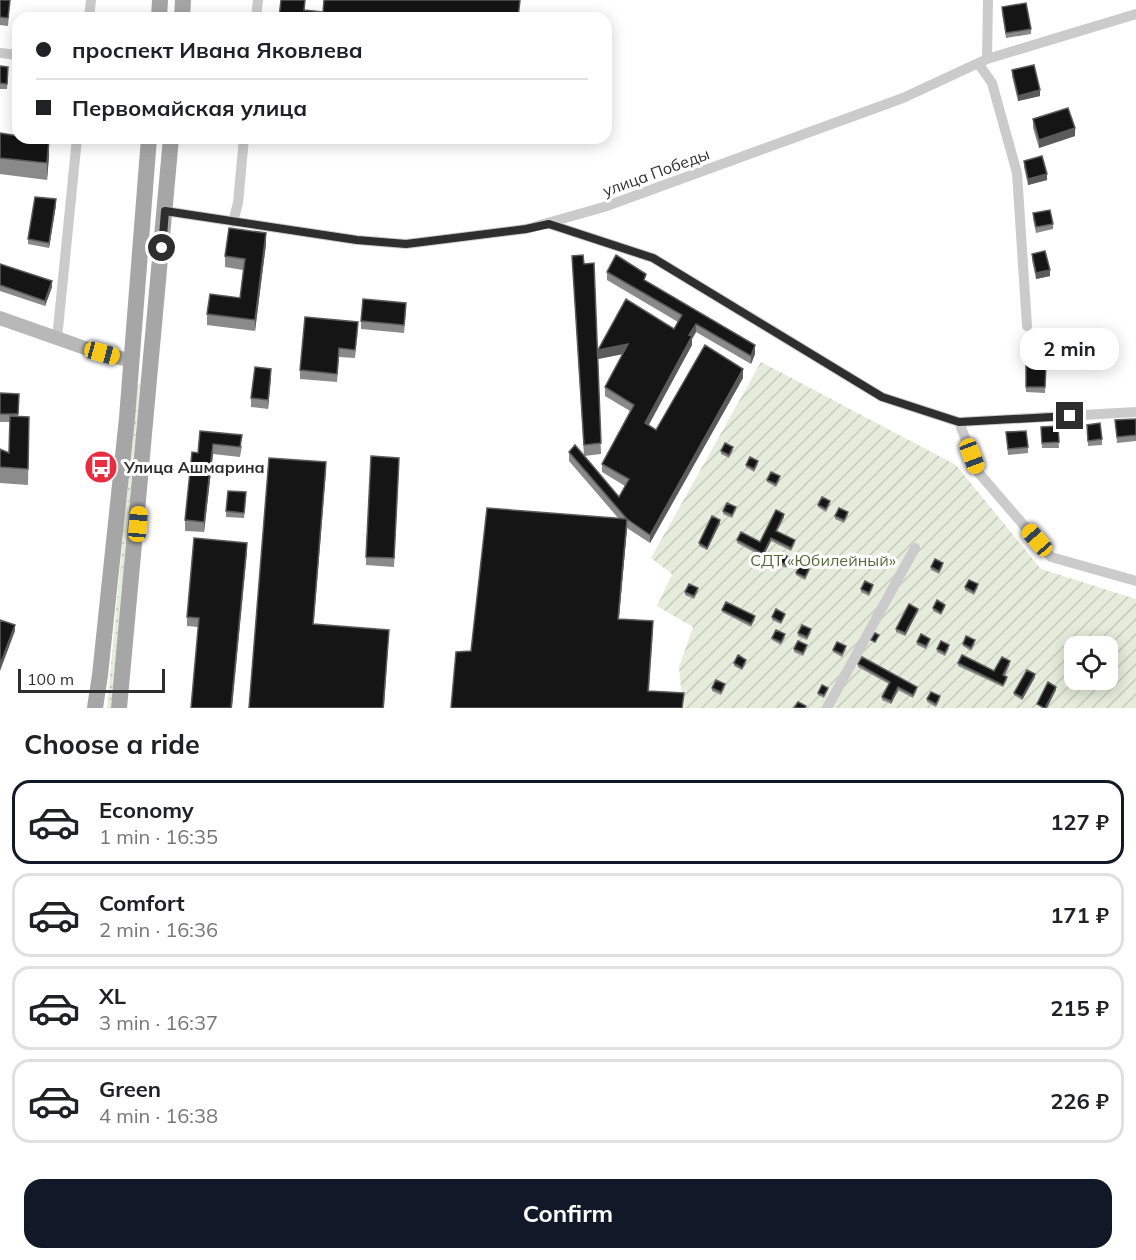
<!DOCTYPE html>
<html lang="en">
<head>
<meta charset="utf-8">
<style>
	body { margin:0; font-family:Mulish,sans-serif; background:#f2f2f2; color:#202124; height:100vh; display:flex; flex-direction:column; font-size:22px; white-space:nowrap }
	* { box-sizing:border-box; margin:0 }
	p { font-size:20px; color:#757577 }
	.icon { flex:none; width:33px; height:33px; fill:none; stroke:currentColor; stroke-width:2; stroke-linecap:round; stroke-linejoin:round }
	.map { position:relative; height:708px; overflow:hidden }
	.side { display:flex; flex-direction:column; background:#fff; flex:1 }
	.side>* { flex:none }
	.top-card { position:absolute; left:12px; top:12px; width:600px; height:132px; border-radius:18px; box-shadow:0 3px 15px #0003; display:grid; align-content:center; height:132px; padding:0 24px; background:#fff }
	.fabs { position:absolute; left:1064px; top:636px; display:grid; gap:12px }
	.fabs a { display:grid; place-items:center; width:54px; height:54px; border-radius:12px; background:#fff; box-shadow:0 3px 15px #0003; font-size:30px }
	.scale { position:absolute; left:18px; bottom:15px; width:147px; box-sizing:border-box; padding-left:6px; border:3px solid #2e2e2e; border-top:0; font-size:16px; line-height:21px; white-space:nowrap; color:#2e2e2e; -webkit-text-stroke:4px #fff; paint-order:stroke }
	.end { position:absolute; width:27px; height:27px; margin:-14px; border:8px solid #2e2e2e; background:#fff; box-shadow:0 0 0 3px #fff }
	.from { border-radius:50% }
	.bubble { position:absolute; height:42px; border-radius:18px; background:#fff; box-shadow:0 3px 15px #0003; font-size:20px; font-weight:700; line-height:42px; text-align:center }
	.car { position:absolute; width:18px; height:36px; margin:-18px -9px; border-radius:8px; box-shadow:0 0 4px 2px #0007; background:linear-gradient(#f5c518 24%,#345 0 40%,#f5c518 0 76%,#345 0 86%,#f5c518 0) }
	.top-card b { display:flex; align-items:center; gap:21px; height:57px; font-size:22px }
	.top-card b+b { border-top:2px solid #e0e0e0 }
	.top-card i { width:15px; height:15px; background:#202124 }
	ul { padding:0; list-style:none }
	li { display:flex; align-items:center; gap:18px; height:84px; margin:0 12px 9px; padding:0 12px; border:3px solid #e0e0e0; border-radius:18px }
	li div { flex:1 }
	li b { display:block; font-size:22px }
	li em { font-style:normal; font-weight:700 }
	li.current { border-color:#111827 }
	li>.icon { width:54px; height:54px; stroke-width:1.5 }
	h2 { padding:0 24px; font-size:27px; line-height:72px }
	.button { display:flex; gap:12px; margin-top:auto; padding:12px 24px }
	.button a { flex:1; height:69px; border-radius:18px; background:#111827; color:#fff; font-size:24px; font-weight:700; line-height:69px; text-align:center }
	.map>svg:first-child { display:block }
	.grass { fill:url(#grass-dots) }
	.garden { fill:url(#garden-furrows); fill-rule:evenodd }
	.lines { fill:none; stroke-linecap:round; stroke-linejoin:round }
	.minor { stroke:#cbcbcb; stroke-width:10 }
	.secondary { stroke:#b8b8b8; stroke-width:14 }
	.primary { stroke:#a6a6a6; stroke-width:16 }
	.wall { fill:#8a8a8a }
	.shaded-wall { fill:#5b5b5b }
	.building { fill:#151515; stroke:#5b5b5b; stroke-width:1.5 }
	.route { stroke:#2e2e2e; stroke-width:8 }
	.labels { text-anchor:middle; dominant-baseline:central; stroke-width:6; stroke-linejoin:round; paint-order:stroke }
	.street-label { font-size:16px; fill:#2e2e2e; stroke:#fff }
	.poi-label { font-size:16px; font-weight:bold; fill:#2e2e2e; stroke:#fff; text-anchor:start }
	.park-label { font-size:16px; fill:#536b3a; stroke:#fff }
</style>
</head>
<body>
<div class="map">
<svg width="1136" height="708" viewBox="0 0 1136 708">
	<defs>
		<pattern id="grass-dots" width="8" height="8" patternUnits="userSpaceOnUse" patternTransform="scale(1.5)"><rect width="8" height="8" fill="#e5ecdb"/><path d="M2 2h.1M6 6h.1" fill="none" stroke="#c5cbbc" stroke-width="1.8" stroke-linecap="round"/></pattern>
		<pattern id="garden-furrows" width="10" height="10" patternUnits="userSpaceOnUse" patternTransform="scale(1.5)"><rect width="10" height="10" fill="#e5ecdb"/><path d="M-1 1l2-2M0 10L10 0M9 11l2-2" fill="none" stroke="#c5cbbc"/></pattern>
	</defs>
	<rect width="100%" height="100%" fill="#fff"/>
	<!-- grass -->
	<path class="grass" d="M140,384l-29,324h-4l30,-323z"/>
	<!-- garden -->
	<path class="garden" d="M761,362l195,103 85,104 95,30v109h-453l-4,-41 14,-40 -36,-21 15,-32 -21,-16zM1074,646h33v34h-33z"/>
	<g class="lines">
		<!-- minor -->
		<path class="minor" d="M89,18l2,-18
			M256,18l2,-18
			M0,53l18,2
			M987,59l1,-59
			M978,63l14,20 25,90 10,153
			M165,211l192,29 49,4 120,-15 78,-22 299,-109 84,-39 149,-45
			M233,222l5,-19 6,-65
			M549,224l104,34 229,139 77,25 177,-10
			M57,339l20,-201
			M959,422l19,50 73,85 85,24
			M827,708l88,-160"/>
		<!-- secondary -->
		<path class="secondary" d="M0,318l85,30 46,13"/>
		<!-- primary -->
		<path class="primary" d="M159,18l1,-18
			M182,18l1,-18
			M95,708l5,-33 27,-257 22,-280
			M119,708l52,-570"/>
	</g>
	<!-- wall -->
	<path class="wall" d="M0,0h10l-2,26 -8,-1z
		M1002,7l29,22v5l-25,4 -4,-25z
		M0,66l8,6 -1,17h-7z
		M1012,70l28,26 -22,5 -6,-25z
		M1033,119l42,17 -36,12 -6,-20z
		M0,133l49,23 -2,24 -47,-6z
		M1024,161l23,19 -19,5 -4,-18z
		M56,205l-7,43 -21,-4v-5z
		M1033,213l20,11v5l-17,4 -3,-14z
		M266,244l-11,87 -48,-6v-11l33,-16 3,-28 -18,-3v-11z
		M1032,254l18,22 -14,3 -4,-19z
		M572,256l26,100 76,-27 4,-7 -71,-42v-8l39,10 109,72 -4,10 -55,-32 -4,7v6l-44,80 8,5 87,-52 -93,165 -23,-15 -8,91 34,11 -4,61 35,10 -213,-50 148,-132 -50,-58v-9l50,45 6,-11 -23,-14v-8l28,-53 -25,-15v-9l18,-33 -25,5 3,95 -17,2z
		M0,264l52,23 -7,19 -45,-15z
		M406,311l-2,22 -43,-4v-8z
		M358,330l-3,28 -16,-1 -2,25 -37,-3v-9z
		M1048,335l15,10v5l-13,2z
		M1026,365h20l-1,28 -19,-1z
		M271,377l-3,32 -17,-2v-9z
		M0,393l19,1 -1,23h11l-1,68 -28,-2v-34l9,4 1,-31h-10z
		M1136,419v22l-19,2 -2,-23z
		M1087,425l15,14v6l-14,1z
		M1058,426l1,22h-17l-1,-21z
		M200,431l42,15 -2,11 -27,-3 -9,78 -19,-1v-11l13,-67z
		M1006,432l22,15v6l-20,2z
		M733,450l-4,8 -8,-4v-3z
		M758,464l-4,8 -8,-5v-2z
		M399,466l-5,101 -28,-2v-8z
		M780,479l-4,8 -9,-5v-2z
		M246,498l-2,20 -18,-1v-6z
		M830,504l-4,8 -8,-5v-2z
		M736,510l-4,8 -9,-4v-3z
		M848,515l-4,8 -9,-4v-3z
		M784,517l-7,14 18,12 -4,8 -20,-10 -8,16 -26,-14v-3l23,2z
		M720,523l-13,27 -8,-4v-3z
		M247,552l-49,75 -11,-1v-9z
		M790,560l-4,8 -8,-4v-3z
		M943,566l-4,8 -8,-4v-3z
		M809,572l-4,8 -9,-5v-2z
		M965,587h13l-4,8 -9,-5z
		M873,588l-4,8 -8,-4v-3z
		M698,591l-4,8 -9,-4v-3z
		M945,607l-4,8 -8,-4v-3z
		M722,610l33,9 -4,8 -29,-15z
		M918,611l-13,25 -9,-4v-3z
		M785,616l-4,8 -9,-4v-3z
		M811,632l-4,8 -9,-4v-3z
		M785,637l-4,8 -9,-5v-2z
		M930,641l-4,8 -9,-4v-3z
		M975,643l-4,8 -8,-5v-2z
		M807,648l-4,8 -9,-4v-3z
		M949,648l-4,8 -8,-4v-3z
		M846,649l-4,8 -9,-5v-2z
		M734,663h12l-4,7 -8,-4z
		M958,663l36,8 16,-7 -5,12 2,4 -4,7 -45,-21z
		M858,664l59,26 -4,8 -15,-8 -7,14 -9,-4v-3l7,-13 -31,-17z
		M1035,677l-13,23 -8,-5v-2z
		M725,687l-4,8 -9,-4v-3z
		M828,690l-4,8 -6,-3v-2z
		M927,699h13l-4,8 -9,-5z"/>
	<!-- shaded-wall -->
	<path class="shaded-wall" d="M1040,90v6l-22,5v-5z
		M1075,128v8l-36,12v-8z
		M49,140v16l-2,24v-17z
		M1047,174v6l-19,5v-6z
		M56,199v6l-7,43v-5z
		M266,233v11l-11,87v-11z
		M1050,270v6l-14,3v-6z
		M52,281v6l-7,19v-5z
		M696,324v8l-4,7v6l-47,87v-9l44,-88z
		M628,344v9l-30,6v-9z
		M755,345v9l-4,10v-8z
		M271,369v8l-3,32v-9z
		M743,369v9l-93,165v-8z
		M213,444v10l-9,78v-10z
		M326,462v9l-13,161v-8z
		M784,514v3l-8,16v-2z
		M627,519v9l-9,99v-8z
		M720,520v3l-13,27v-2z
		M771,538v3l-8,16v-3z
		M247,543v9l-15,156h-1z
		M918,609v2l-13,25v-3z
		M15,625v6l-15,40v-6z
		M389,630l-5,78h-1z
		M1035,674v3l-13,23v-3z
		M898,687v3l-7,14v-3z
		M1056,687v3l-9,18h-2z"/>
	<!-- building -->
	<path class="building" d="M0,0h10l-2,18 -8,-1z
		M281,0h24l-1,10 19,2 1,-12h196l-2,18h-239z
		M1026,3l5,26 -25,4 -4,-26z
		M1034,65l6,25 -22,6 -6,-26z
		M0,66l8,1 -1,17 -7,-1z
		M1068,108l7,20 -36,12 -6,-21z
		M0,133l18,3v2h16l15,2 -2,23 -47,-5z
		M1042,156l5,18 -19,5 -4,-18z
		M35,197l21,2 -7,44 -21,-4z
		M1050,210l3,14 -17,3 -3,-14z
		M229,228l37,5 -11,87 -48,-6 3,-20 30,4 5,-39 -20,-3z
		M1045,251l5,19 -14,3 -4,-19z
		M583,255l1,9 10,-1 7,180 -17,2 -12,-189z
		M616,255l30,19 -2,6 111,65 -4,11 -55,-32 -7,11 3,1 -47,87 11,7 49,-85 38,24 -93,166 -23,-16 -58,-67 6,-7 44,52 10,-18 -27,-15 32,-59 -29,-18 23,-43 -30,6 28,-51 48,30 8,-14 -75,-43z
		M0,264l52,17 -7,20 -45,-16z
		M363,299l43,4 -2,22 -43,-4z
		M305,317l53,5 -3,28 -16,-2 -2,26 -37,-4z
		M1061,333l2,12 -13,2 -2,-12z
		M1026,365h20l-1,22h-19z
		M255,367l16,2 -3,31 -17,-2z
		M0,393l19,1 -1,20h-18z
		M10,416l19,1 -1,52 -28,-2v-18l9,4z
		M1136,419v16l-19,2 -2,-17z
		M1100,423l2,16 -14,2 -1,-16z
		M1058,426l1,16 -17,1 -1,-16z
		M200,431l42,4 -2,12 -27,-3 -9,78 -19,-2 7,-68 6,1z
		M1026,431l2,16 -20,2 -2,-17z
		M725,443l8,4 -4,8 -8,-4z
		M371,456l28,2 -5,100 -28,-1z
		M750,457l8,4 -4,8 -8,-4z
		M269,458l57,4 -13,162 76,6 -6,78h-134z
		M771,472l9,4 -4,8 -9,-4z
		M228,491l18,1 -2,21 -18,-2z
		M822,497l8,4 -4,8 -8,-4z
		M727,503l9,4 -4,8 -9,-4z
		M487,508l140,11 -9,100 35,2 -5,70 36,2 -2,15h-231l5,-56 15,-1z
		M839,508l9,4 -4,8 -9,-4z
		M776,510l8,4 -8,17 19,9 -4,8 -20,-10 -8,16 -26,-14 4,-8 19,10z
		M712,516l8,4 -13,28 -8,-5z
		M194,538l53,5 -16,165h-40l8,-90 -12,-1z
		M782,553l8,5 -4,7 -8,-4z
		M935,559l8,4 -4,8 -8,-4z
		M800,565l9,4 -4,8 -9,-4z
		M969,580l9,4 -4,8 -9,-5z
		M865,581l8,4 -4,8 -8,-4z
		M689,584l9,4 -4,8 -9,-4z
		M937,600l8,5 -4,8 -8,-5z
		M726,602l29,14 -4,8 -29,-14z
		M909,604l9,5 -13,24 -9,-4z
		M776,609l9,5 -4,8 -9,-5z
		M0,620l15,5 -15,40z
		M802,625l9,4 -4,8 -9,-4z
		M776,630l9,4 -4,8 -9,-4z
		M875,633l4,2 -4,7 -4,-2z
		M921,634l9,5 -4,7 -9,-4z
		M966,636l9,4 -4,8 -8,-4z
		M798,641l9,4 -4,8 -9,-4z
		M941,641l8,4 -4,8 -8,-4z
		M837,642l9,4 -4,8 -9,-4z
		M738,655l8,5 -4,8 -8,-5z
		M962,655l32,16 8,-14 8,4 -7,14 4,2 -4,8 -45,-22z
		M862,657l55,30 -4,8 -15,-8 -7,14 -9,-4 8,-15 -32,-18z
		M1027,670l8,4 -13,23 -8,-4z
		M716,680l9,4 -4,8 -9,-4z
		M1048,682l8,5 -11,21h-1l-7,-4z
		M822,685l6,3 -4,7 -6,-2z
		M931,692l9,4 -4,8 -9,-5z
		M798,702l8,4 -1,2h-11z"/>
	<g class="lines">
		<!-- route -->
		<path class="route" d="M162,248l3,-37 192,29 49,4 120,-15 23,-5 104,34 229,139 77,25 111,-6"/>
	</g>
	<!-- icons -->
	<defs>
		<symbol id="bus-disc" viewBox="-11 -11 22 22"><circle r="9.5" fill="#ea2c40" stroke="#fff"/><path d="M-5-6H5V4H4V6H2V4H-2V6H-4V4H-5ZM-3.5-4V0h7V-4ZM-3.5 1.2v1.5H-2V1.2ZM2 1.2v1.5H3.5V1.2Z" fill="#fff"/></symbol>
	</defs>
	<g fill-rule="evenodd">
		<use href="#bus-disc" x="82" y="448" width="38" height="38"/>
	</g>
	<g class="labels">
		<!-- street labels -->
		<g class="street-label">
			<text transform="translate(656 172) rotate(-20)">улица Победы</text>
		</g>
		<!-- poi labels -->
		<g class="poi-label">
			<text x="124" y="467">Улица Ашмарина</text>
		</g>
		<!-- park labels -->
		<g class="park-label">
			<text x="823" y="560">СДТ «Юбилейный»</text>
		</g>
	</g>
</svg>
<div class="fabs">
<a><svg class="icon" aria-label="locate" viewBox="0 0 24 24"><circle cx="12" cy="12" r="6"/><path d="M12 2v4M12 18v4M2 12h4M18 12h4"/></svg></a>
</div>
<div class="scale">100 m</div>
<i class="end from" style="left:162px;top:248px"></i>
<i class="end" style="left:1070px;top:416px"></i>
<div class="bubble" style="left:1020px;top:328px;width:99px">2 min</div>
<i class="car" style="left:102px;top:353px;rotate:105deg"></i>
<i class="car" style="left:972px;top:456px;rotate:159deg"></i>
<i class="car" style="left:138px;top:524px;rotate:5deg"></i>
<i class="car" style="left:1037px;top:540px;rotate:319deg"></i>
<div class="top-card">
<b><i class="from"></i>проспект Ивана Яковлева</b>
<b><i></i>Первомайская улица</b>
</div>
</div>
<section class="side">
<h2>Choose a ride</h2>
<ul>
<li class="current"><svg class="icon" aria-label="car" viewBox="0 0 24 24"><path d="M5 17H2v-5l4-1 3-4h7l3 4 3 1v5h-3M9 17h6M6 11h13"/><circle cx="7" cy="17" r="2"/><circle cx="17" cy="17" r="2"/></svg><div><b>Economy</b><p>1 min · 16:35</p></div><em>127 ₽</em></li>
<li><svg class="icon" aria-label="car" viewBox="0 0 24 24"><path d="M5 17H2v-5l4-1 3-4h7l3 4 3 1v5h-3M9 17h6M6 11h13"/><circle cx="7" cy="17" r="2"/><circle cx="17" cy="17" r="2"/></svg><div><b>Comfort</b><p>2 min · 16:36</p></div><em>171 ₽</em></li>
<li><svg class="icon" aria-label="car" viewBox="0 0 24 24"><path d="M5 17H2v-5l4-1 3-4h7l3 4 3 1v5h-3M9 17h6M6 11h13"/><circle cx="7" cy="17" r="2"/><circle cx="17" cy="17" r="2"/></svg><div><b>XL</b><p>3 min · 16:37</p></div><em>215 ₽</em></li>
<li><svg class="icon" aria-label="car" viewBox="0 0 24 24"><path d="M5 17H2v-5l4-1 3-4h7l3 4 3 1v5h-3M9 17h6M6 11h13"/><circle cx="7" cy="17" r="2"/><circle cx="17" cy="17" r="2"/></svg><div><b>Green</b><p>4 min · 16:38</p></div><em>226 ₽</em></li>
</ul>
<div class="button"><a>Confirm</a></div>
</section>
</body>
</html>
